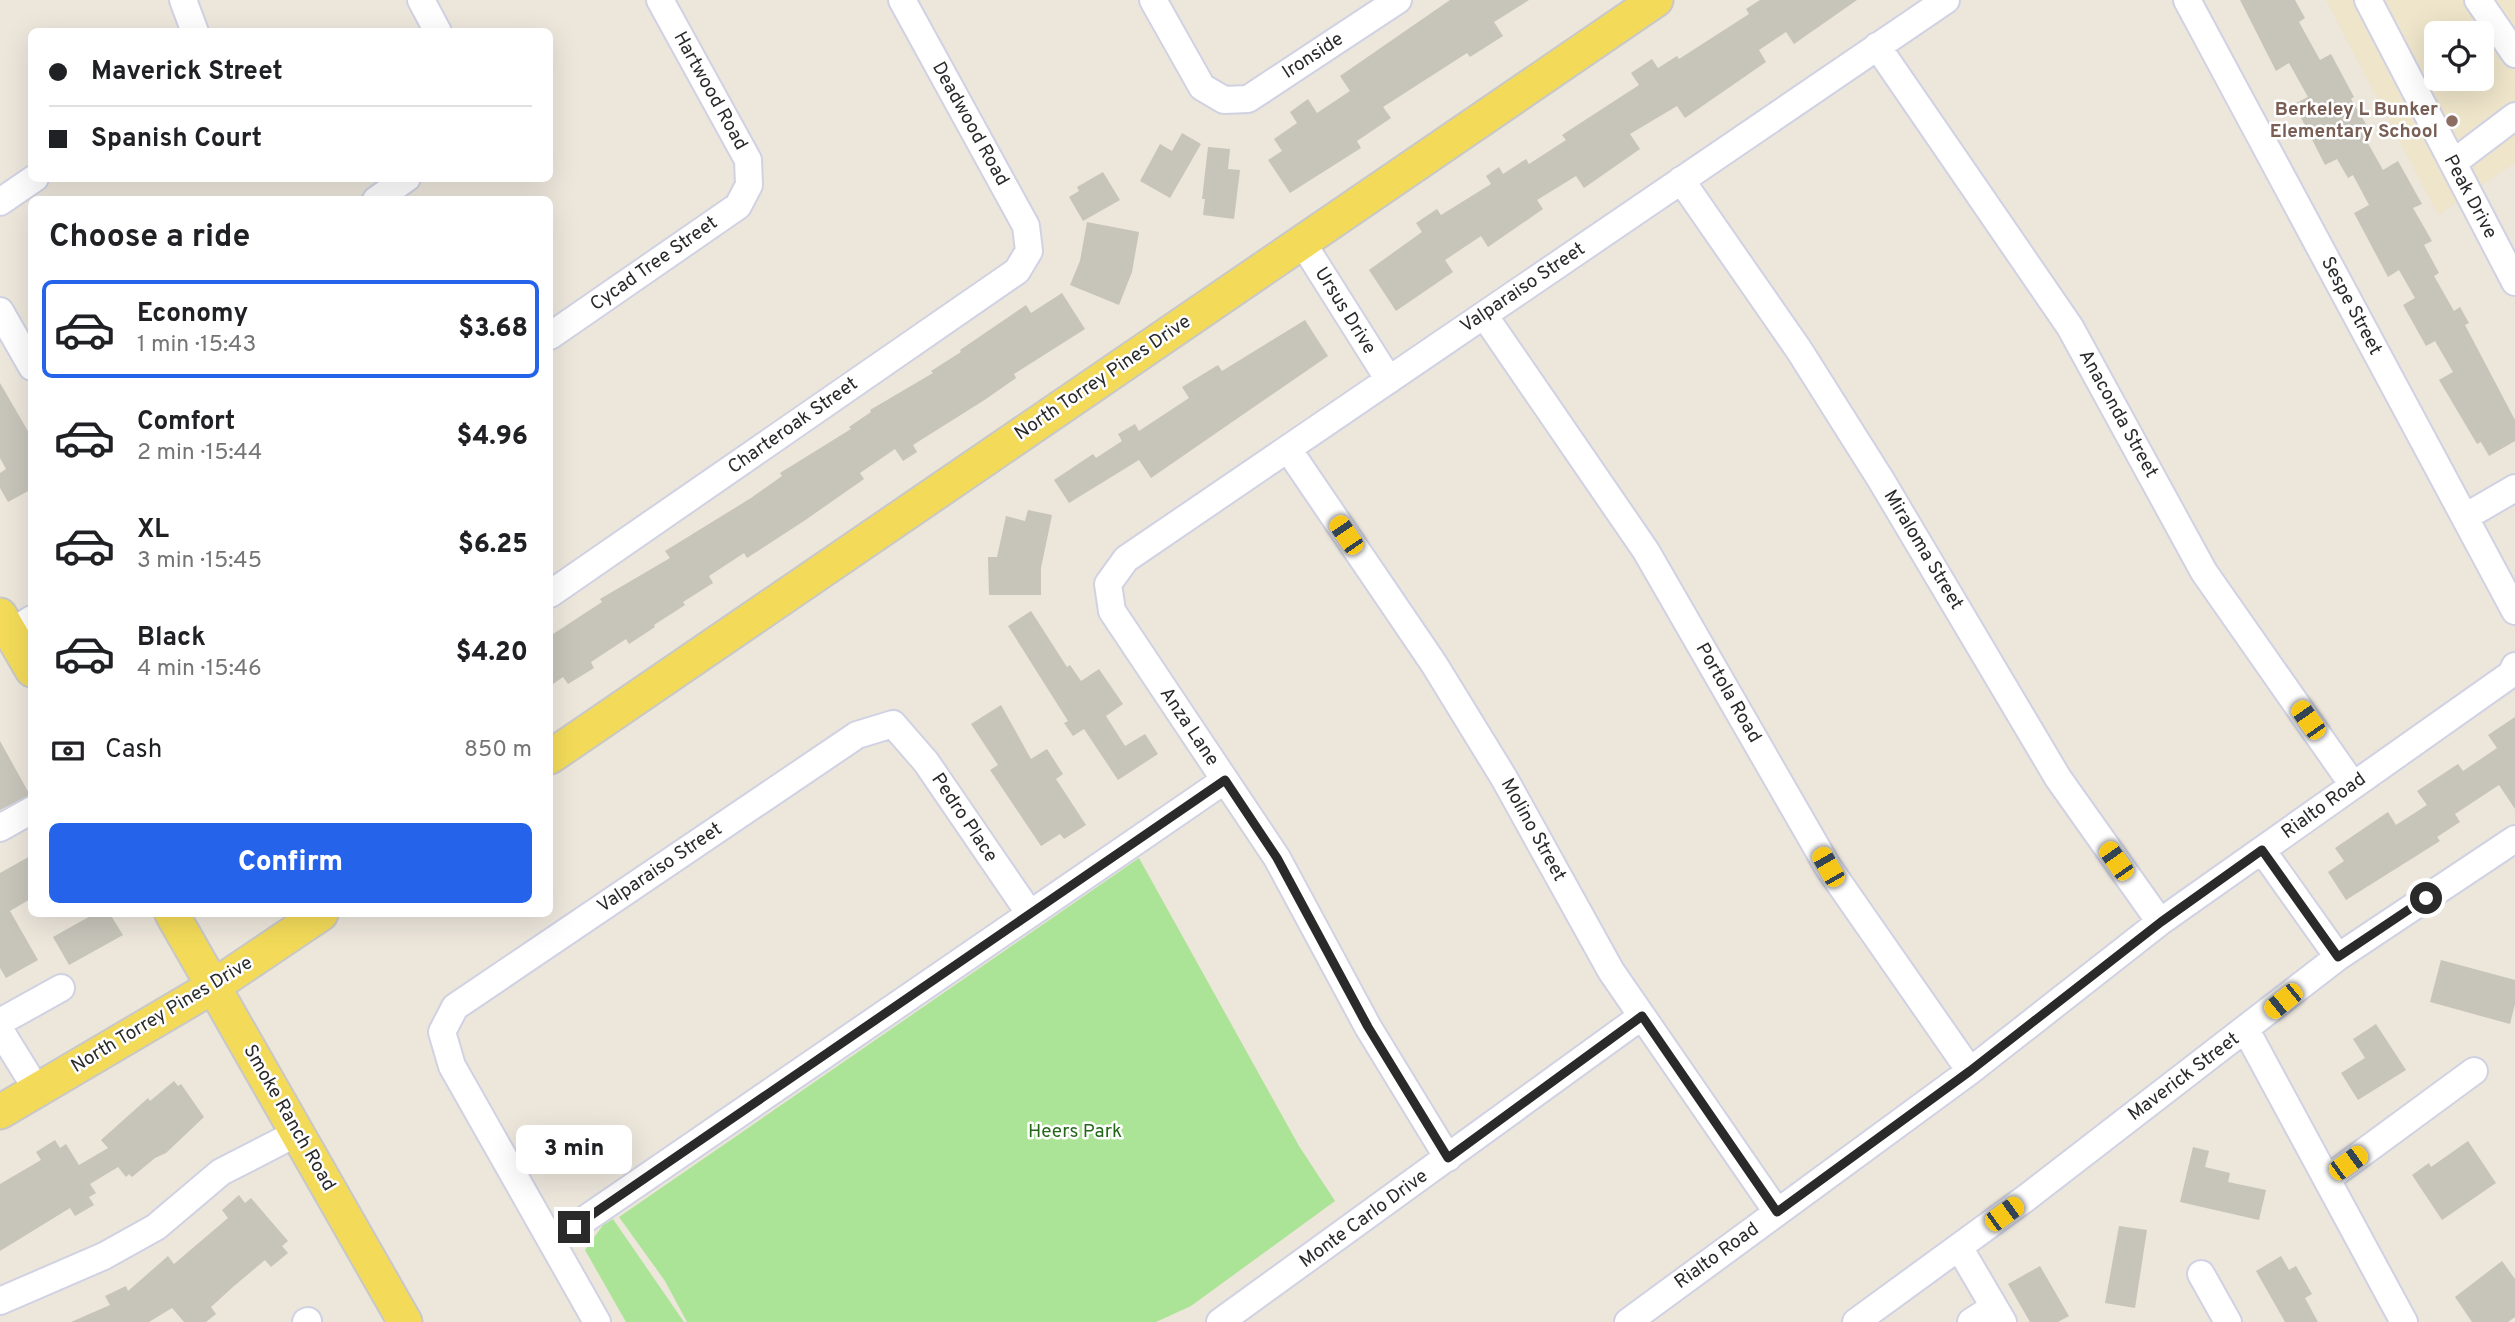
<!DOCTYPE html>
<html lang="en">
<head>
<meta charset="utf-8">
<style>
	body { margin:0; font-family:Overpass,sans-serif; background:#f6f6f6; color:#202124; height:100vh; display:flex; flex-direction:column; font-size:26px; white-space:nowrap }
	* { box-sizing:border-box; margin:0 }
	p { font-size:23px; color:#757577 }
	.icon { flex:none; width:38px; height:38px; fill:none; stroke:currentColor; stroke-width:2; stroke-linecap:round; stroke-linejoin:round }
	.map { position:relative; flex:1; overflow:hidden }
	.sheet { position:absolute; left:28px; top:196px; width:525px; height:721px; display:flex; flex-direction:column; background:#fff; border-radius:10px; box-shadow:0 7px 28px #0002 }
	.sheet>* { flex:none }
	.banner { position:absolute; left:28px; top:28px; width:525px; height:154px; border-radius:10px; box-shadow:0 7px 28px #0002; display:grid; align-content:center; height:154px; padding:0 21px; background:#fff }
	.fabs { position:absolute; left:2424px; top:21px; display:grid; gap:14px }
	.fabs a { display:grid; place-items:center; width:70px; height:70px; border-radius:10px; background:#fff; box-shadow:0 7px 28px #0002; font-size:35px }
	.end { position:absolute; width:32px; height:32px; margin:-16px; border:9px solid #2a2a2a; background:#fff; box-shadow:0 0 0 4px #fff }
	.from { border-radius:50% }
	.bubble { position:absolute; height:49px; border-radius:10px; background:#fff; box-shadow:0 7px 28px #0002; font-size:23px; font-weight:800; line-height:49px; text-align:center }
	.car { position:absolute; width:21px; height:42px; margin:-21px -10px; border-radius:9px; box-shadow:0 0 5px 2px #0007; background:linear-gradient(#f5c518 24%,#345 0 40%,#f5c518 0 76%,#345 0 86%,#f5c518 0) }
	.banner b { display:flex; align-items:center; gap:24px; height:66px; font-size:26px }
	.banner b+b { border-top:2px solid #e0e0e0 }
	.banner i { width:18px; height:18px; background:#202124 }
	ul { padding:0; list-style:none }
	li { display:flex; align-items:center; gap:21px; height:98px; margin:0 14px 10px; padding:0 7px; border:4px solid transparent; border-radius:10px }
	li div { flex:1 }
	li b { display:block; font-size:26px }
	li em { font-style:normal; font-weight:800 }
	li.selected { border-color:#2563eb }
	li>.icon { width:63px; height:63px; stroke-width:1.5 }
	h2 { padding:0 21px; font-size:32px; line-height:84px }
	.pay { display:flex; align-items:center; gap:18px; height:77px; padding:0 21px; font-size:26px }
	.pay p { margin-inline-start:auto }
	.primary-button { display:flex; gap:14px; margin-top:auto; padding:14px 21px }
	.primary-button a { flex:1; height:80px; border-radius:10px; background:#2563eb; color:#fff; font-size:28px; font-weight:800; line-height:80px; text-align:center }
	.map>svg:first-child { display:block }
	.education { fill:#eee5ca; fill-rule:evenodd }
	.green { fill:#abe496 }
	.building { fill:#c7c4ba }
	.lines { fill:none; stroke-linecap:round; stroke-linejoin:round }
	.minor-casing { stroke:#d0d2e3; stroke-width:30 }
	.major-casing { stroke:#c8c8c8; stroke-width:37 }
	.minor { stroke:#fff; stroke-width:26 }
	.major { stroke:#f3db59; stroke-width:33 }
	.route { stroke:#2a2a2a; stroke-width:9 }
	.education-dot { fill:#8d6e63; stroke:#fff; stroke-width:2.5 }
	.labels { text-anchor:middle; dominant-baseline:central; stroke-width:5; stroke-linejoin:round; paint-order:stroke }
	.street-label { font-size:19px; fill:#2a2a2a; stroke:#fff }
	.education-label { font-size:19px; font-weight:bold; fill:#785e54; stroke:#fff; text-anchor:end }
	.park-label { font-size:19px; fill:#236818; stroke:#fff }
</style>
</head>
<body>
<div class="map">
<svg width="2515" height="1322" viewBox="0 0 2515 1322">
	<rect width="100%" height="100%" fill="#ece6db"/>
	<!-- education -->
	<path class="education" d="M2326,0h189v163l-77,52zM2436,33h46v46h-46z"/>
	<!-- green -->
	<path class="green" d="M1139,858l160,288 36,55 -144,105 -35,16h-469l-22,-41 -46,-64z
		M613,1219l71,103h-58l-41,-72 18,-25z"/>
	<!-- building -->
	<path class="building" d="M1450,0h79l-35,22 9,14 -33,21 -3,-4 -84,54 8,11 -34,23 4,7 -71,45 -22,-33 14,-9 -8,-12 23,-16 -7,-11 18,-13 9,14 33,-22 -10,-15z
		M1760,0h97l-63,44 -8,-12 -27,18 7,12 -81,56 -8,-12 -47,28 10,15 -56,39 -8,-12 -39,24 6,9 -55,38 -7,-11 -36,24 8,12 -57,39 -27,-41 53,-38 -6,-9 21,-14 4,6 50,-31 -5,-8 13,-9 4,7 23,-15 3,5 37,-24 -4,-5 77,-50 -8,-12 21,-14 6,9 19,-12 2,3 70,-45 -3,-5z
		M2240,0h55l10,18 -6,4 21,38 11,-6 23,43 -3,2 21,35 -7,4 18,32 15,-9 24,43 -9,4 19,33 -8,4 15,28 -5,3 20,35 6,-4 9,16 -4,2 50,95v21l-26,15 -8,-14 -4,2 -38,-64 14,-8 -18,-31 -9,5 -23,-41 12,-7 -16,-28 -11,7 -34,-64 15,-8 -16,-30 -5,3 -11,-19 -12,6 -31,-61 14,-7 -19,-34 -13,8z
		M1182,133l19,11 -31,54 -30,-17 20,-37 12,7z
		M1208,147l22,2 -2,20 12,1 -6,49 -31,-4 2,-16h-3z
		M1103,172l17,28 -37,21 -14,-24 10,-6 -2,-4z
		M1087,222l52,10 -7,40 -13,33 -49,-20 10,-24z
		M1062,293l23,36 -71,45 2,4 -30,21 -73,46 4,7 -14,9 -8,-12 -35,24 4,6 -60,42 -57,37 -3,-5 -35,23 4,7 -30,19 2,3 -31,20 1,2 -26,17 -3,-5 -35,23 3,6 -26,16 -5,-7 -13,9v-50l52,-34 -2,-3 70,-41 -5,-7 86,-53 31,-22 -2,-3 71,-44 -2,-2 22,-15 -1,-2 63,-37 -2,-2 30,-19 -1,-2 47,-32 19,-13 5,8z
		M1305,320l23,36 -177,122 -12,-18 -70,43 -15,-23 39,-26 3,4 26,-17 -4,-7 17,-10 4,7 50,-33 -7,-11 36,-22 4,6z
		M0,383l32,55v51l-24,13 -8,-14v-15l6,-4 -6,-11z
		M1028,510l24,5 -11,53v27h-52l-1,-38h9l9,-41 19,5z
		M1031,611l36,56 3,-2 11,16 18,-12 24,35 -17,12 19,30 20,-12 13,20 -40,26 -34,-51 -11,7 -9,-13 4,-2 -60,-95z
		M1001,705l30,54 16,-10 16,25 -7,5 30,46 -22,14 -4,-5 -19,12 -51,-76 8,-5 -27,-41z
		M2515,717v92l-16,-24 -44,29 5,8 -23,15 3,4 -94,59 -18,-28 16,-11 -9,-13 53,-36 8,13 31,-20 -10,-14 41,-27 5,7 34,-23 -9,-13z
		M0,741l30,54 -30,15z
		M32,855v43l-22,13 28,49 -32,18 -6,-10v-95z
		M94,914h16l13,21 -54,30 -16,-28z
		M2441,960l74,20v24l-5,20 -80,-22z
		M2376,1024l30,46 -48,30 -17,-27 24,-15 -12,-19z
		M174,1081l4,5 3,-2 23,33 -38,36 -11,5 -23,19 -3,-3 -3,3 -8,-10 -28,17 6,9 -7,4 5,8 -19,11 -5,-8 -70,43v-67l41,-24 -5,-8 19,-12 5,8 6,-4 13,21 29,-17 -7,-8 47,-42 2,3z
		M2468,1141l28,42 -54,37 -30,-45 17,-12 2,4z
		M2193,1147l16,4 -4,16 25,6 -2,9 38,8 -7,30 -79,-18z
		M239,1195l6,8 6,-5 37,43 -6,5 6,7 -17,14 -6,-7 -31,26 -23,21 5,7 -10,8h-22l-12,-14 -23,14h-78l39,-17 -5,-9 21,-10 2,5 40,-35 6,8 54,-46 -6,-8z
		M2119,1226l28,4 -12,78 -30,-5z
		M2281,1256l8,14 7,-4 16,28 -7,4 13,24h-33l-29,-51z
		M2502,1261l13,18v38l-7,5h-36l-17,-25z
		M2040,1266l29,50 -11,6h-28l-22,-38z"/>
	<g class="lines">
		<defs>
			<path id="minor" d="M183,0l12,32
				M421,0l17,32
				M1153,0l49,87 22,13 24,-1 150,-99
				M2187,0l328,611
				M2368,0l147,282
				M2478,0l37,54
				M1877,46l193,281 134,245 149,213
				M2453,163l62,-47
				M1681,180l118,170 82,130 177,298 102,144
				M376,200l31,-22
				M0,202l35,-24
				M1302,242l87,138
				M0,311l32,56
				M1484,315l162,236 182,316 142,204
				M550,336l188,-130 11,-21 -1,-25 -88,-160
				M1288,449l146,215 70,114 107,193 166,241
				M2465,517l50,-29
				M550,594l467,-323 12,-20 -3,-25 -124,-226
				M10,633l22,-14
				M0,828l32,-18
				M2262,850l76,107
				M0,1022l61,-34
				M0,1030l37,60
				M2246,1030l158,292
				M1448,1158l-80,-131 -91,-169 -165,-247 -4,-27 18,-25 820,-559
				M2327,1179l147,-108
				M552,1242l673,-462
				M1959,1247l44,75
				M2201,1274l27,48
				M0,1301l104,-45 52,-29 65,-55 76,-39
				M306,1322l2,-1
				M597,1322l-145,-256 -10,-34 13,-25 402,-272 36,-11 33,38 104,152
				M1220,1322l422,-306
				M1628,1322l342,-251 190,-149 351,-248 4,-8
				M1856,1322l170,-124 312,-241 177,-118
				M1971,1322l23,-15"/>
			<path id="major" d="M0,615l32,55
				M550,757l1106,-757
				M172,914l233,408
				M0,1112l214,-126 107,-72"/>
		</defs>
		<!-- minor casing -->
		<use href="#minor" class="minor-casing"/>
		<!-- major casing -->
		<use href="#major" class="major-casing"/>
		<!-- minor -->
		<use href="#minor" class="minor"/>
		<!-- major -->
		<use href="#major" class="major"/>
	</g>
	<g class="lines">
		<!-- route -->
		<path class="route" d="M574,1227l651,-447 52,78 91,169 80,131 194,-142 135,196 193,-141 191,-149 101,-72 76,107 88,-59"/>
	</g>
	<!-- markers -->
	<circle class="education-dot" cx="2452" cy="121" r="7"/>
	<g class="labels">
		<!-- street labels -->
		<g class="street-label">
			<text transform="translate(1313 56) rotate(-33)">Ironside</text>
			<text transform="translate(710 91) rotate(61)">Hartwood Road</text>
			<text transform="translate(970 124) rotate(61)">Deadwood Road</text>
			<text transform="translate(2470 197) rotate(62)">Peak Drive</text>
			<text transform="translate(654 264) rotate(-35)">Cycad Tree Street</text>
			<text transform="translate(1523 288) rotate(-34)">Valparaiso Street</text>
			<text transform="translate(2351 306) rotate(62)">Sespe Street</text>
			<text transform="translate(1345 311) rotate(58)">Ursus Drive</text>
			<text transform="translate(1103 378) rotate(-34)">North Torrey Pines Drive</text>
			<text transform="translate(2118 414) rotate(61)">Anaconda Street</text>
			<text transform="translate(793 426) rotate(-35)">Charteroak Street</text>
			<text transform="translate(1923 550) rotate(59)">Miraloma Street</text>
			<text transform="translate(1728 693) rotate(60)">Portola Road</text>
			<text transform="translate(1189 727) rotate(56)">Anza Lane</text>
			<text transform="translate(2324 806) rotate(-36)">Rialto Road</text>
			<text transform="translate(964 818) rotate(56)">Pedro Place</text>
			<text transform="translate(1533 830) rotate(61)">Molino Street</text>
			<text transform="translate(660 868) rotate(-34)">Valparaiso Street</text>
			<text transform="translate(162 1015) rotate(-31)">North Torrey Pines Drive</text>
			<text transform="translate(2184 1077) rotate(-37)">Maverick Street</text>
			<text transform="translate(289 1118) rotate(60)">Smoke Ranch Road</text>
			<text transform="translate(1364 1219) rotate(-36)">Monte Carlo Drive</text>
			<text transform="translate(1717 1256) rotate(-36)">Rialto Road</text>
		</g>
		<!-- education labels -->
		<g class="education-label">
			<text x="2438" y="110">Berkeley L Bunker<tspan x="2438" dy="22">Elementary School</tspan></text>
		</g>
		<!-- park labels -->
		<g class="park-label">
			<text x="1075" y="1132">Heers Park</text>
		</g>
	</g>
</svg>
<div class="fabs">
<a><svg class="icon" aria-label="locate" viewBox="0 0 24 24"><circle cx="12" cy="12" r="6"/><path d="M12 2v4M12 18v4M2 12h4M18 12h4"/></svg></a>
</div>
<i class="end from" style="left:2426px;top:898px"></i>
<i class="end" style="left:574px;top:1227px"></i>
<div class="bubble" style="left:516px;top:1125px;width:116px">3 min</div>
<i class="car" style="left:1346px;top:535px;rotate:326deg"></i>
<i class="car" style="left:2308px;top:720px;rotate:325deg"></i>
<i class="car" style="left:2116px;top:861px;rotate:325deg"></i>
<i class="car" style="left:1828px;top:867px;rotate:330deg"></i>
<i class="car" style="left:2283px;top:1001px;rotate:231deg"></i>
<i class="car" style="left:2348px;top:1163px;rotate:54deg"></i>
<i class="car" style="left:2004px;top:1214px;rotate:54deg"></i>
<div class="banner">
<b><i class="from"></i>Maverick Street</b>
<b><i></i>Spanish Court</b>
</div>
<section class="sheet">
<h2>Choose a ride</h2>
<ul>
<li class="selected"><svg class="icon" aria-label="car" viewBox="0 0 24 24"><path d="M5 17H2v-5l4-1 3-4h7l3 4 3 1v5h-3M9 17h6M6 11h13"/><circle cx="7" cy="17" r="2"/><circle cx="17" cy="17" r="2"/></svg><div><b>Economy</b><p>1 min · 15:43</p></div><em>$3.68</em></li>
<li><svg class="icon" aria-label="car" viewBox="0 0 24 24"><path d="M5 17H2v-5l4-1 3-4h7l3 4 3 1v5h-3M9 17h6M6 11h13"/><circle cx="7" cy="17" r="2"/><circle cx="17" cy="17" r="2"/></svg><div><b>Comfort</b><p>2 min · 15:44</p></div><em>$4.96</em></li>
<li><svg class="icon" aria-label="car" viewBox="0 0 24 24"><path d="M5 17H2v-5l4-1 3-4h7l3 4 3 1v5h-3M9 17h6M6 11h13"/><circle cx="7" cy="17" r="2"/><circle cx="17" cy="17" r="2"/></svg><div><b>XL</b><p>3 min · 15:45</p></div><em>$6.25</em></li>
<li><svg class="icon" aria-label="car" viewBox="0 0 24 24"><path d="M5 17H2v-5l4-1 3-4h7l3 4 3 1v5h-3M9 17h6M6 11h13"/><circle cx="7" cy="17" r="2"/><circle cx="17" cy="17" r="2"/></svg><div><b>Black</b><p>4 min · 15:46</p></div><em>$4.20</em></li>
</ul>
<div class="pay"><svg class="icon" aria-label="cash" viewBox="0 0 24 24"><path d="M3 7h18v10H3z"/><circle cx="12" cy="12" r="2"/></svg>Cash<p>850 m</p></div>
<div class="primary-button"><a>Confirm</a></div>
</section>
</div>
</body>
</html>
